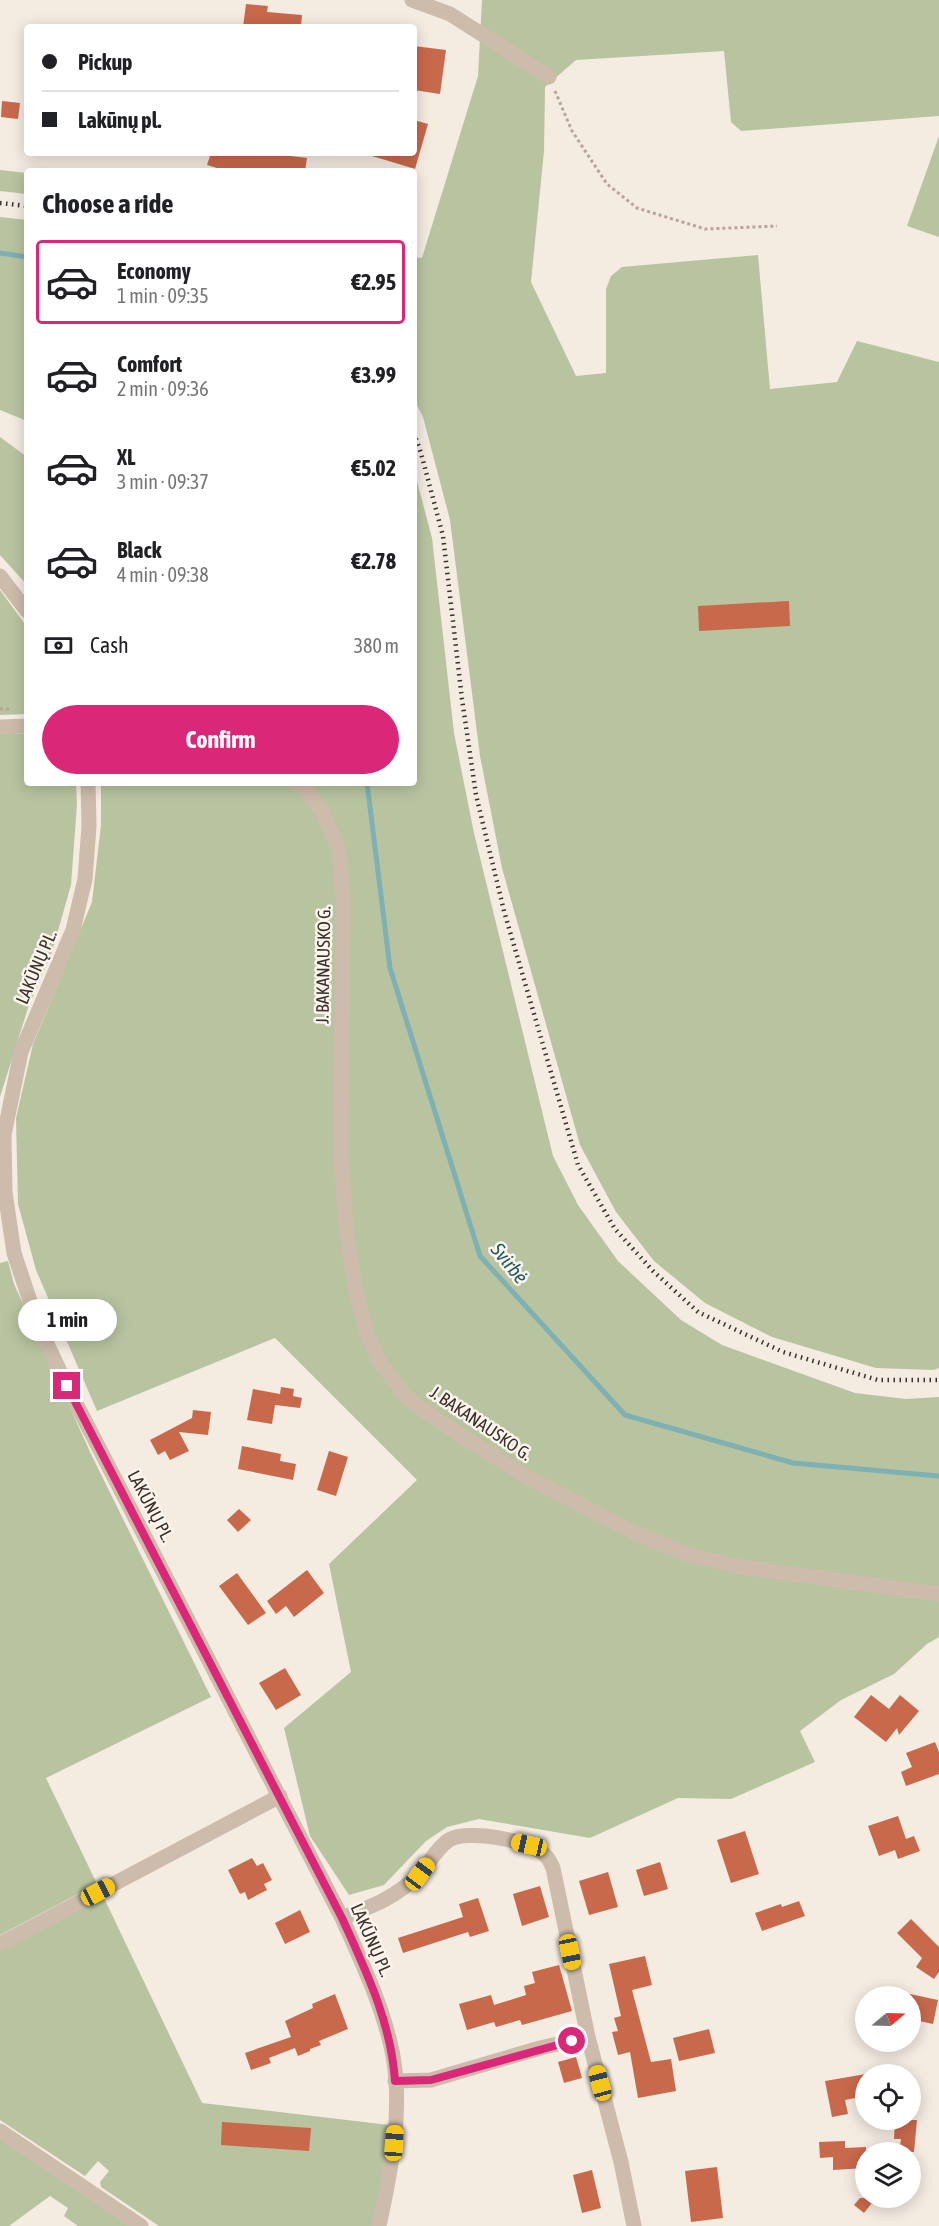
<!DOCTYPE html>
<html lang="en">
<head>
<meta charset="utf-8">
<style>
	body { margin:0; font-family:"Asap Condensed",sans-serif; background:#f2f2f2; color:#202124; height:100vh; display:flex; flex-direction:column; font-size:22px; white-space:nowrap }
	* { box-sizing:border-box; margin:0 }
	p { font-size:20px; color:#757577 }
	.icon { flex:none; width:33px; height:33px; fill:none; stroke:currentColor; stroke-width:2; stroke-linecap:round; stroke-linejoin:round }
	.map { position:relative; flex:1; overflow:hidden }
	.drawer { position:absolute; left:24px; top:168px; width:393px; height:618px; display:flex; flex-direction:column; background:#fff; border-radius:6px; box-shadow:0 3px 15px #0003 }
	.drawer>* { flex:none }
	.top-card { position:absolute; left:24px; top:24px; width:393px; height:132px; border-radius:6px; box-shadow:0 3px 15px #0003; display:grid; align-content:center; height:132px; padding:0 18px; background:#fff }
	.needle { width:39px; rotate:71deg }
	.fabs { position:absolute; left:855px; top:1986px; display:grid; gap:12px }
	.fabs a { display:grid; place-items:center; width:66px; height:66px; border-radius:50%; background:#fff; box-shadow:0 3px 15px #0003; font-size:30px }
	.end { position:absolute; width:27px; height:27px; margin:-14px; border:8px solid #db2777; background:#fff; box-shadow:0 0 0 3px #fff }
	.from { border-radius:50% }
	.bubble { position:absolute; height:42px; border-radius:21px; background:#fff; box-shadow:0 3px 15px #0003; font-size:20px; font-weight:700; line-height:42px; text-align:center }
	.car { position:absolute; width:18px; height:36px; margin:-18px -9px; border-radius:8px; box-shadow:0 0 4px 2px #0007; background:linear-gradient(#f5c518 24%,#345 0 40%,#f5c518 0 76%,#345 0 86%,#f5c518 0) }
	.top-card b { display:flex; align-items:center; gap:21px; height:57px; font-size:22px }
	.top-card b+b { border-top:2px solid #e0e0e0 }
	.top-card i { width:15px; height:15px; background:#202124 }
	ul { padding:0; list-style:none }
	li { display:flex; align-items:center; gap:18px; height:84px; margin:0 12px 9px; padding:0 6px; border:3px solid transparent; border-radius:6px }
	li div { flex:1 }
	li b { display:block; font-size:22px }
	li em { font-style:normal; font-weight:700 }
	li.selected { border-color:#db2777 }
	li>.icon { width:54px; height:54px; stroke-width:1.5 }
	h2 { padding:0 18px; font-size:27px; line-height:72px }
	.pay { display:flex; align-items:center; gap:15px; height:66px; padding:0 18px; font-size:22px }
	.pay p { margin-inline-start:auto }
	.action { display:flex; gap:12px; margin-top:auto; padding:12px 18px }
	.action a { flex:1; height:69px; border-radius:36px; background:#db2777; color:#fff; font-size:24px; font-weight:700; line-height:69px; text-align:center }
	.map>svg:first-child { display:block }
	.green { fill:#b8c4a0 }
	.lines { fill:none; stroke-linecap:round; stroke-linejoin:round }
	.stream { stroke:#7fb0b2; stroke-width:5 }
	.building { fill:#c8694b }
	.path { stroke:#b9a596; stroke-width:3; stroke-dasharray:3 3; stroke-linecap:butt }
	.minor { stroke:#cdbbac; stroke-width:15 }
	.rail { stroke:#3b302b; stroke-width:4.5; stroke-dasharray:1.5 4.5; stroke-linecap:butt }
	.route { stroke:#db2777; stroke-width:8 }
	.labels { text-anchor:middle; dominant-baseline:central; stroke-width:5; stroke-linejoin:round; paint-order:stroke }
	.street-label { font-size:18px; fill:#3b302b; stroke:#fbf5ee }
	.water-label { font-size:20px; font-style:italic; fill:#1f5a5e; stroke:#fbf5ee }
</style>
</head>
<body>
<div class="map">
<svg width="939" height="2226" viewBox="0 0 939 2226">
	<rect width="100%" height="100%" fill="#f4ebe1"/>
	<!-- green -->
	<path class="green" d="M482,0h457v116l-198,15 -10,-9 -7,-71 -148,9 -31,27 -1,64 -13,131 45,94 30,-3v-84l5,-13 11,-9 136,-12 12,134 67,-7 20,-41 82,21v1006l-6,2 -57,-2 -104,-31 -67,-34 -51,-42 -38,-49 -36,-67 -78,-277 -22,-112 -30,-236 -27,-103 -9,-18v-142l8,1 56,-182z
		M939,136v101l-32,-11z
		M0,170l27,3v21l-27,-3z
		M0,217l27,3v201l-27,-11z
		M0,437l27,20v128l-27,-30z
		M414,470l18,68 22,195 20,100 79,323 25,49 40,56 63,59 41,25 133,48 51,6 33,-2v240l-12,7 -33,30 -53,26 -41,31 15,31 -84,37 -53,-1 -88,40 -111,-19 -32,8 -21,14 -42,44 -35,10 -39,-59 -26,-108 67,-56 -22,-108 88,-84 -142,-142 -178,73 -61,-141 -18,-66 -2,-86 17,-74 59,-142 9,-77v-42h313z
		M0,590l27,37v87l-27,1z
		M0,734h27v49h49l1,21 -6,81 -19,67 -24,56 -28,89z
		M8,1261l6,23 77,170 120,243 -165,81 51,106 -97,51v-672z
		M103,1896l99,207 187,22 -3,47 -13,54h-214l-58,-39 -1,-5 9,-11 -11,-10 -13,15 -85,-56v-170z
		M0,2138l131,88h-53l-14,-10 4,-8 -18,-12 -41,30h-9z"/>
	<g class="lines">
		<!-- stream -->
		<path class="stream" d="M0,253l27,4
			M367,783l23,185 90,288 145,159 168,48 146,13"/>
	</g>
	<!-- building -->
	<path class="building" d="M246,4l22,2 -1,6 35,3 -1,12h-58z
		M414,46l32,4 -6,44 -26,-4z
		M2,101l18,2 -2,16 -17,-2z
		M414,120l14,4 -13,45 -43,-13 1,-3h41z
		M211,153h54l42,5 -2,13h-60l-12,-3 -1,3h-5l-20,-6z
		M789,601l1,25 -91,5 -1,-25z
		M281,1387l13,2 -1,7 9,2 -2,10 -25,-3 -3,19 -25,-4 6,-31 27,5z
		M193,1410l18,2 -3,23 -29,-3 10,19 -19,9 -5,-9 -7,4 -8,-15 42,-22z
		M242,1446l39,8 -1,7 16,3 -3,16 -55,-11z
		M329,1451l19,6 -12,39 -19,-6z
		M239,1509l12,11 -13,12 -11,-12z
		M307,1570l17,23 -30,24 -8,-11 -10,8 -9,-13z
		M237,1573l29,40 -18,12 -29,-39z
		M285,1668l16,27 -25,15 -17,-27z
		M871,1695l18,14 11,-14 19,16 -20,24 -2,-7 -11,14 -32,-25z
		M935,1742l4,10v22l-33,12 -5,-14 11,-5 -6,-14z
		M898,1816l8,23 8,-3 6,15 -22,8 -3,-9 -16,6 -11,-30z
		M745,1831l14,43 -28,9 -14,-43z
		M252,1858l5,8 6,-3 9,17 -8,4 3,6 -19,10 -3,-8 -5,2 -12,-24z
		M660,1862l8,27 -24,7 -8,-26z
		M608,1872l10,35 -29,8 -10,-34z
		M540,1886l9,31 -27,9 -9,-32z
		M478,1898l11,33 -19,6 -2,-5 -65,21 -5,-15 65,-21 -4,-13z
		M799,1901l6,15 -43,15 -7,-18 26,-9 1,3z
		M300,1910l10,22 -25,12 -10,-21z
		M911,1919l28,28v25l-5,7 -18,-12 6,-9 -25,-25z
		M645,1956l7,29 -20,5 19,72 20,-3 5,32 -38,7 -8,-46 -12,3 -6,-23 6,-1 -4,-13 7,-2 -12,-52z
		M559,1965l13,46 -50,14 -2,-5 -24,7 -2,-5 -27,8 -8,-26 32,-9 3,10 32,-10 -2,-9 11,-3 -3,-11z
		M335,1994l13,35 -29,12 2,4 -11,4v2l-12,5 -3,-8 -26,10 2,5 -20,7 -6,-17 46,-16 -6,-16 28,-13 -1,-4z
		M910,1994l28,6 -5,24 -23,-5z
		M709,2029l6,24 -36,8 -6,-23z
		M576,2057l6,21 -18,5 -6,-21z
		M866,2074v22l-21,4 3,14 -16,3 -7,-36z
		M895,2120h22l-3,32h-15l2,-13h-7z
		M222,2122l89,6 -2,23 -88,-6z
		M845,2141v7l21,-1v21l-33,2v-13l-13,1 -1,-16z
		M717,2167l6,51 -32,4 -6,-51z
		M592,2170l9,38 -19,5 -9,-38z
		M860,2198h16l-12,15 -10,-8z"/>
	<g class="lines">
		<!-- path -->
		<path class="path" d="M555,91l17,40 35,53 30,24 68,21 72,-3
			M0,709h10"/>
		<!-- minor -->
		<path class="minor" d="M412,0l38,14 99,63
			M0,576l27,35
			M0,727l27,-1
			M88,783l1,43 -4,53 -12,51 -52,122 -17,83 1,57 9,61 24,72 29,61 275,532c20,45 42,90 51,138 10,57 -2,114 -14,170
			M298,783l8,6 17,24 16,37 4,46 -2,259 5,73 9,59 12,47 12,27 26,35 35,26 83,53 112,58 54,22 52,12 198,27
			M342,1918c28,-11 55,-21 76,-43 11,-10 18,-27 31,-35 18,-11 82,0 97,16 3,3 5,8 7,12l35,169 33,125 13,64
			M0,1944l280,-148
			M395,2081l36,-1 109,-32 48,-11
			M0,2131l141,95"/>
		<!-- rail -->
		<path class="rail" d="M0,203l27,3
			M414,433l7,20 22,83 19,163 14,96 28,116 74,254 37,64 38,42 45,41 85,40 95,28h61"/>
	</g>
	<g class="lines">
		<!-- route -->
		<path class="route" d="M67,1386l275,532c24,53 49,104 53,163l36,-1 141,-39"/>
	</g>
	<g class="labels">
		<!-- street labels -->
		<g class="street-label">
			<text transform="translate(323 965) rotate(-89)">J. BAKANAUSKO G.</text>
			<text transform="translate(36 967) rotate(-67)">LAKŪNŲ PL.</text>
			<text transform="translate(481 1423) rotate(34)">J. BAKANAUSKO G.</text>
			<text transform="translate(151 1506) rotate(62)">LAKŪNŲ PL.</text>
			<text transform="translate(372 1940) rotate(66)">LAKŪNŲ PL.</text>
		</g>
		<!-- water labels -->
		<g class="water-label">
			<text transform="translate(510 1263) rotate(51)">Svirbė</text>
		</g>
	</g>
</svg>
<div class="fabs">
<a><svg class="needle" viewBox="-14 -14 28 28"><path d="M0-13l5 13h-10z" fill="#e53935"/><path d="M0 13l5-13h-10z" fill="#757577"/></svg></a>
<a><svg class="icon" aria-label="locate" viewBox="0 0 24 24"><circle cx="12" cy="12" r="6"/><path d="M12 2v4M12 18v4M2 12h4M18 12h4"/></svg></a>
<a><svg class="icon" aria-label="layers" viewBox="0 0 24 24"><path d="M12 4l9 5-9 5-9-5zM3 14l9 5 9-5"/></svg></a>
</div>
<i class="end from" style="left:572px;top:2041px"></i>
<i class="end" style="left:67px;top:1386px"></i>
<div class="bubble" style="left:18px;top:1299px;width:99px">1 min</div>
<i class="car" style="left:529px;top:1845px;rotate:283deg"></i>
<i class="car" style="left:420px;top:1874px;rotate:37deg"></i>
<i class="car" style="left:98px;top:1892px;rotate:62deg"></i>
<i class="car" style="left:570px;top:1952px;rotate:168deg"></i>
<i class="car" style="left:600px;top:2083px;rotate:345deg"></i>
<i class="car" style="left:394px;top:2143px;rotate:4deg"></i>
<div class="top-card">
<b><i class="from"></i>Pickup</b>
<b><i></i>Lakūnų pl.</b>
</div>
<section class="drawer">
<h2>Choose a ride</h2>
<ul>
<li class="selected"><svg class="icon" aria-label="car" viewBox="0 0 24 24"><path d="M5 17H2v-5l4-1 3-4h7l3 4 3 1v5h-3M9 17h6M6 11h13"/><circle cx="7" cy="17" r="2"/><circle cx="17" cy="17" r="2"/></svg><div><b>Economy</b><p>1 min · 09:35</p></div><em>€2.95</em></li>
<li><svg class="icon" aria-label="car" viewBox="0 0 24 24"><path d="M5 17H2v-5l4-1 3-4h7l3 4 3 1v5h-3M9 17h6M6 11h13"/><circle cx="7" cy="17" r="2"/><circle cx="17" cy="17" r="2"/></svg><div><b>Comfort</b><p>2 min · 09:36</p></div><em>€3.99</em></li>
<li><svg class="icon" aria-label="car" viewBox="0 0 24 24"><path d="M5 17H2v-5l4-1 3-4h7l3 4 3 1v5h-3M9 17h6M6 11h13"/><circle cx="7" cy="17" r="2"/><circle cx="17" cy="17" r="2"/></svg><div><b>XL</b><p>3 min · 09:37</p></div><em>€5.02</em></li>
<li><svg class="icon" aria-label="car" viewBox="0 0 24 24"><path d="M5 17H2v-5l4-1 3-4h7l3 4 3 1v5h-3M9 17h6M6 11h13"/><circle cx="7" cy="17" r="2"/><circle cx="17" cy="17" r="2"/></svg><div><b>Black</b><p>4 min · 09:38</p></div><em>€2.78</em></li>
</ul>
<div class="pay"><svg class="icon" aria-label="cash" viewBox="0 0 24 24"><path d="M3 7h18v10H3z"/><circle cx="12" cy="12" r="2"/></svg>Cash<p>380 m</p></div>
<div class="action"><a>Confirm</a></div>
</section>
</div>
</body>
</html>
